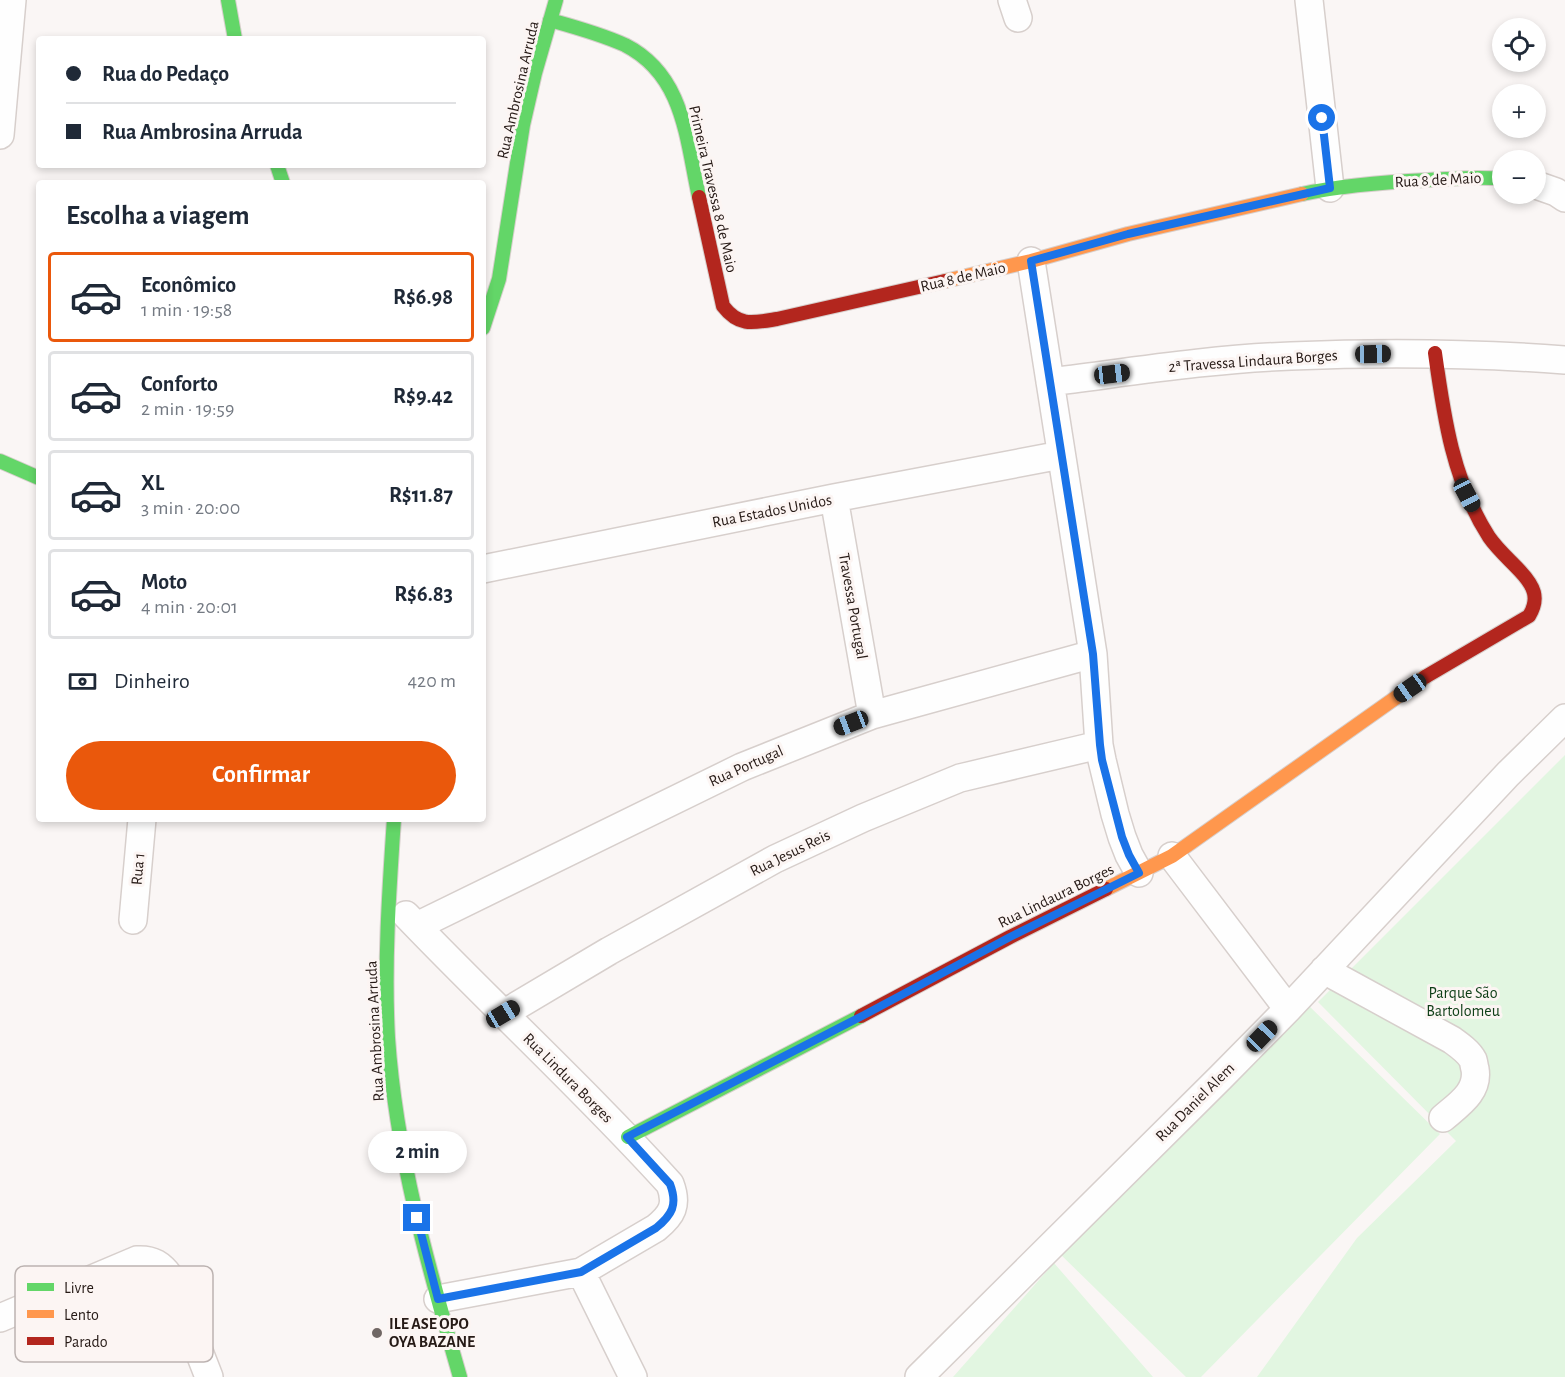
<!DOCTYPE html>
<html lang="pt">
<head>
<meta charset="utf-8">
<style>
	body { margin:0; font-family:"Alegreya Sans",sans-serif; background:#f6f6f7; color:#1f2937; height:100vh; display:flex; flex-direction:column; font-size:22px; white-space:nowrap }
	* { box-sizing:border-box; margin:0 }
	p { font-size:20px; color:#747a83 }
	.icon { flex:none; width:33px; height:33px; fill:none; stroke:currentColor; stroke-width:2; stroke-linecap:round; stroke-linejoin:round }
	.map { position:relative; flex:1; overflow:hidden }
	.sheet { position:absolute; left:36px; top:180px; width:450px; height:642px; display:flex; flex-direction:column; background:#fff; border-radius:6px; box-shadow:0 3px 9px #0003 }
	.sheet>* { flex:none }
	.hud { position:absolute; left:36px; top:36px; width:450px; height:132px; border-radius:6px; box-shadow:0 3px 9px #0003; display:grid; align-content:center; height:132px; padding:0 30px; background:#fff }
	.fabs { position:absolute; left:1492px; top:18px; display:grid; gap:12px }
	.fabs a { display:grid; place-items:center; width:54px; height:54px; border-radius:50%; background:#fff; box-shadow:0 3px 9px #0003; font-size:30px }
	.end { position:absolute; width:27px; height:27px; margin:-14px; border:8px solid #1a73e8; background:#fff; box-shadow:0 0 0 3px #fff }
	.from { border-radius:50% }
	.bubble { position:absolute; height:42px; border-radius:21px; background:#fff; box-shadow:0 3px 9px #0003; font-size:20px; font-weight:700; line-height:42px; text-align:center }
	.car { position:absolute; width:18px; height:36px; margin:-18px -9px; border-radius:8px; box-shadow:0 0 4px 2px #0007; background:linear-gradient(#222 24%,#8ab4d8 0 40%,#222 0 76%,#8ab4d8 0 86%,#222 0) }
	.hud b { display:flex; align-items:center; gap:21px; height:57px; font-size:22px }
	.hud b+b { border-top:2px solid #e0e1e3 }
	.hud i { width:15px; height:15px; background:#1f2937 }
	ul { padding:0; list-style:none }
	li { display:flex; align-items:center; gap:18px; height:90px; margin:0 12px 9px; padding:0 18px; border:3px solid #e0e1e3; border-radius:6px }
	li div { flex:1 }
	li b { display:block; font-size:22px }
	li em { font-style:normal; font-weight:700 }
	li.active { border-color:#ea580c }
	li>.icon { width:54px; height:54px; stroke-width:1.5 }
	h2 { padding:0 30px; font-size:27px; line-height:72px }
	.pay { display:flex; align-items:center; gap:15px; height:66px; padding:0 30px; font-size:22px }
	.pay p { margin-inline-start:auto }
	.action { display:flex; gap:12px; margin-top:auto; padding:12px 30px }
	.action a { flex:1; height:69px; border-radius:36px; background:#ea580c; color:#fff; font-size:24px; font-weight:700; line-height:69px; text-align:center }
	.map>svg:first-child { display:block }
	.green { fill:#e2f6e1 }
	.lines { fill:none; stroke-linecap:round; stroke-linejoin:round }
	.street-casing { stroke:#d7cfcc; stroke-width:30 }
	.fast-casing { stroke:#d7cfcc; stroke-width:16 }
	.slow-casing { stroke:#d7cfcc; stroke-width:16 }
	.jam-casing { stroke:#d7cfcc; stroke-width:16 }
	.street { stroke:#fefefe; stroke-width:27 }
	.fast { stroke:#63d668; stroke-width:14 }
	.slow { stroke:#ff974d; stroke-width:14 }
	.jam { stroke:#b3261e; stroke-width:14 }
	.route { stroke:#1a73e8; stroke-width:8 }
	.poi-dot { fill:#706764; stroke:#fcf5f3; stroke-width:2 }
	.labels { text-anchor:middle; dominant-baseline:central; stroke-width:6; stroke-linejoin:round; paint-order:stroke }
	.street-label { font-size:16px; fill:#261a16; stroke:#fcf5f3 }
	.park-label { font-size:16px; fill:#0e3e17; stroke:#fcf5f3 }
	.poi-label { font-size:16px; font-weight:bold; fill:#261a16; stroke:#fcf5f3; text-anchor:start }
	.key { fill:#fcf5f3; stroke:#bcb3b1; stroke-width:1.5 }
	.key-label { font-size:16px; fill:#261a16 }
</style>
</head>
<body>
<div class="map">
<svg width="1565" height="1377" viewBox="0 0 1565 1377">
	<rect width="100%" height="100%" fill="#faf6f5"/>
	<!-- green -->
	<path class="green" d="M1565,755v622h-308l100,-139 99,-97 -138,-139z
		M1305,1002l135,132 -239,243h-15l-128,-125z
		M1054,1263l99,114h-200z"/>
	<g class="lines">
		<defs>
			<path id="street" d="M1012,0l6,18
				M1309,0l21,188
				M0,135l12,-135
				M1536,185l20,7 9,6
				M1031,261l62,393 6,91 3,15 13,54 7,23 7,18 10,18
				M1050,382c80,-10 160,-23 241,-26 91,-4 183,-3 274,4
				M834,498l38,217
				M483,569l351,-71 227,-43
				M1172,856l116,153
				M406,915c87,91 180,176 264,269 8,21 2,31 -14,44l-75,44 -143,27
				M133,920l9,-101
				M417,926l325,-159 130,-52 221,-61
				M1324,970l128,70c7,5 17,12 21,20 1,3 1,6 2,9 4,23 -17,36 -32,49
				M503,1014l106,-63 166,-92 88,-41 97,-40 139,-33
				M581,1272l52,105
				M0,1318l137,-58c16,-1 24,5 33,17l39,100
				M919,1377l302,-300 67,-68 220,-235 57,-56"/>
			<path id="fast" d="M228,0l7,39
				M550,20c25,7 51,14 75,25 59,30 61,93 74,152
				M277,165l6,18
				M1302,194c41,-9 84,-12 126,-14 25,-1 50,-4 75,-1
				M483,328l16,-49 24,-154 12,-52 21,-73
				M0,461l39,17
				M394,819c-5,73 -10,146 -6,219 8,116 40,228 72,339
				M628,1137l233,-121"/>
			<path id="slow" d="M945,281l86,-20 97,-27 174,-40
				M1106,889l66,-33 253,-179"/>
			<path id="jam" d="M699,197l24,109c16,21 30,17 54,13l168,-38
				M1425,677l104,-61c11,-18 5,-30 -9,-45 -10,-11 -22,-21 -31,-34 -36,-56 -45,-119 -54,-184
				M861,1016l149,-79 96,-48"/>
		</defs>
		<!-- street casing -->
		<use href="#street" class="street-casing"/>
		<!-- fast casing -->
		<use href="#fast" class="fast-casing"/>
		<!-- slow casing -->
		<use href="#slow" class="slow-casing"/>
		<!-- jam casing -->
		<use href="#jam" class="jam-casing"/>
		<!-- street -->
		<use href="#street" class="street"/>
		<!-- fast -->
		<use href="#fast" class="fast"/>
		<!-- slow -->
		<use href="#slow" class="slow"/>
		<!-- jam -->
		<use href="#jam" class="jam"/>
	</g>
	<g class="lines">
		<!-- route -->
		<path class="route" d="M417,1218l21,81 143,-27 75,-44c16,-13 22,-23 14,-44l-43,-47 237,-122 146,-78 129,-64 -10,-18 -7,-18 -20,-77 -2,-15 -7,-91 -62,-393 97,-27 202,-46 -8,-70"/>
	</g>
	<!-- markers -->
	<circle class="poi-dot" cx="377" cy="1333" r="6"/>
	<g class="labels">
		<!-- street labels -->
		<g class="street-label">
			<text transform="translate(518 90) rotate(-77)">Rua Ambrosina Arruda</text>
			<text transform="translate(1438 180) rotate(-3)">Rua 8 de Maio</text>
			<text transform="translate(713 189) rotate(77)">Primeira Travessa 8 de Maio</text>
			<text transform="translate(963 277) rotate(-13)">Rua 8 de Maio</text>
			<text transform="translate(1253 361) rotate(-4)">2ª Travessa Lindaura Borges</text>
			<text transform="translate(772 511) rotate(-11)">Rua Estados Unidos</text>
			<text transform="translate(853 606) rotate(80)">Travessa Portugal</text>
			<text transform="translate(746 766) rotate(-24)">Rua Portugal</text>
			<text transform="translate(790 853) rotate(-26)">Rua Jesus Reis</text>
			<text transform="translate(138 869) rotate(-85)">Rua 1</text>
			<text transform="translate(1056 896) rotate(-26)">Rua Lindaura Borges</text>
			<text transform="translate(375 1031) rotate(-93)">Rua Ambrosina Arruda</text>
			<text transform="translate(568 1078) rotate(45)">Rua Lindura Borges</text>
			<text transform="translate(1195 1102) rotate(-45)">Rua Daniel Alem</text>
		</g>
		<!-- park labels -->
		<g class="park-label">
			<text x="1463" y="993">Parque São<tspan x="1463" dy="18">Bartolomeu</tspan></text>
		</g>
		<!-- poi labels -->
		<g class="poi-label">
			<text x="389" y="1324">ILE ASE OPO<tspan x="389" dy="18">OYA BAZANE</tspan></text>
		</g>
	</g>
	<!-- legend -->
	<rect x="15" y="1266" width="198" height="96" rx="9" class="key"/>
	<rect x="27" y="1283" width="27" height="8" fill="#63d668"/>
	<rect x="27" y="1310" width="27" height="8" fill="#ff974d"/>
	<rect x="27" y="1337" width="27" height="8" fill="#b3261e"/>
	<g class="key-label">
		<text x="64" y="1293">Livre</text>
		<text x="64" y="1320">Lento</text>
		<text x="64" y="1347">Parado</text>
	</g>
</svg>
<div class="fabs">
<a><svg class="icon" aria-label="locate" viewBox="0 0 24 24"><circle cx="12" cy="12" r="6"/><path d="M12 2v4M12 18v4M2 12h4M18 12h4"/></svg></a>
<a>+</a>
<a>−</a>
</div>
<i class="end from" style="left:1322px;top:118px"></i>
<i class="end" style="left:417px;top:1218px"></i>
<div class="bubble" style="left:368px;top:1131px;width:99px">2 min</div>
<i class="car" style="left:1373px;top:354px;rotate:89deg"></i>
<i class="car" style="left:1112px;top:374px;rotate:83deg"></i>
<i class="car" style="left:1467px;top:495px;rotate:152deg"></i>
<i class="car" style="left:1410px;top:688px;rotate:235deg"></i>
<i class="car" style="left:851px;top:723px;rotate:249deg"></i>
<i class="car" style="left:503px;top:1014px;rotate:59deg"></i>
<i class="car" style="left:1262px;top:1036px;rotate:44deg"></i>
<div class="hud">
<b><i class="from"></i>Rua do Pedaço</b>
<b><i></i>Rua Ambrosina Arruda</b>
</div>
<section class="sheet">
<h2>Escolha a viagem</h2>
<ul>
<li class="active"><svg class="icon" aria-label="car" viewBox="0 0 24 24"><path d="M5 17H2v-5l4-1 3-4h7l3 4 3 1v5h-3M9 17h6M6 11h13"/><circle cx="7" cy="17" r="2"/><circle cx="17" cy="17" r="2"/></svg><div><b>Econômico</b><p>1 min · 19:58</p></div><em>R$6.98</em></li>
<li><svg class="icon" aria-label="car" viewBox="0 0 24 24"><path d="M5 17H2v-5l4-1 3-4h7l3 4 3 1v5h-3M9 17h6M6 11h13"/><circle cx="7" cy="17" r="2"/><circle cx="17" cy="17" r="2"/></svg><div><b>Conforto</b><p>2 min · 19:59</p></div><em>R$9.42</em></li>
<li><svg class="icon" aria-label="car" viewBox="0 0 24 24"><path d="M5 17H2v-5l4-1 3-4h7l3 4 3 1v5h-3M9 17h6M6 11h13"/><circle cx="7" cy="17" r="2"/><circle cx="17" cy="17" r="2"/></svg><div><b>XL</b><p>3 min · 20:00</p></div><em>R$11.87</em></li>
<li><svg class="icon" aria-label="car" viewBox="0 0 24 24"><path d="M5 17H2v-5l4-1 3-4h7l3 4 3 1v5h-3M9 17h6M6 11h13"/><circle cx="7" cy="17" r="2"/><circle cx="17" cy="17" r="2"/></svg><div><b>Moto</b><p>4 min · 20:01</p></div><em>R$6.83</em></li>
</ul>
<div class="pay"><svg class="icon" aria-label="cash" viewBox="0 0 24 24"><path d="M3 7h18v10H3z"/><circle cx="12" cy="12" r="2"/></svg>Dinheiro<p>420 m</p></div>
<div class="action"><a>Confirmar</a></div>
</section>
</div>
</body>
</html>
